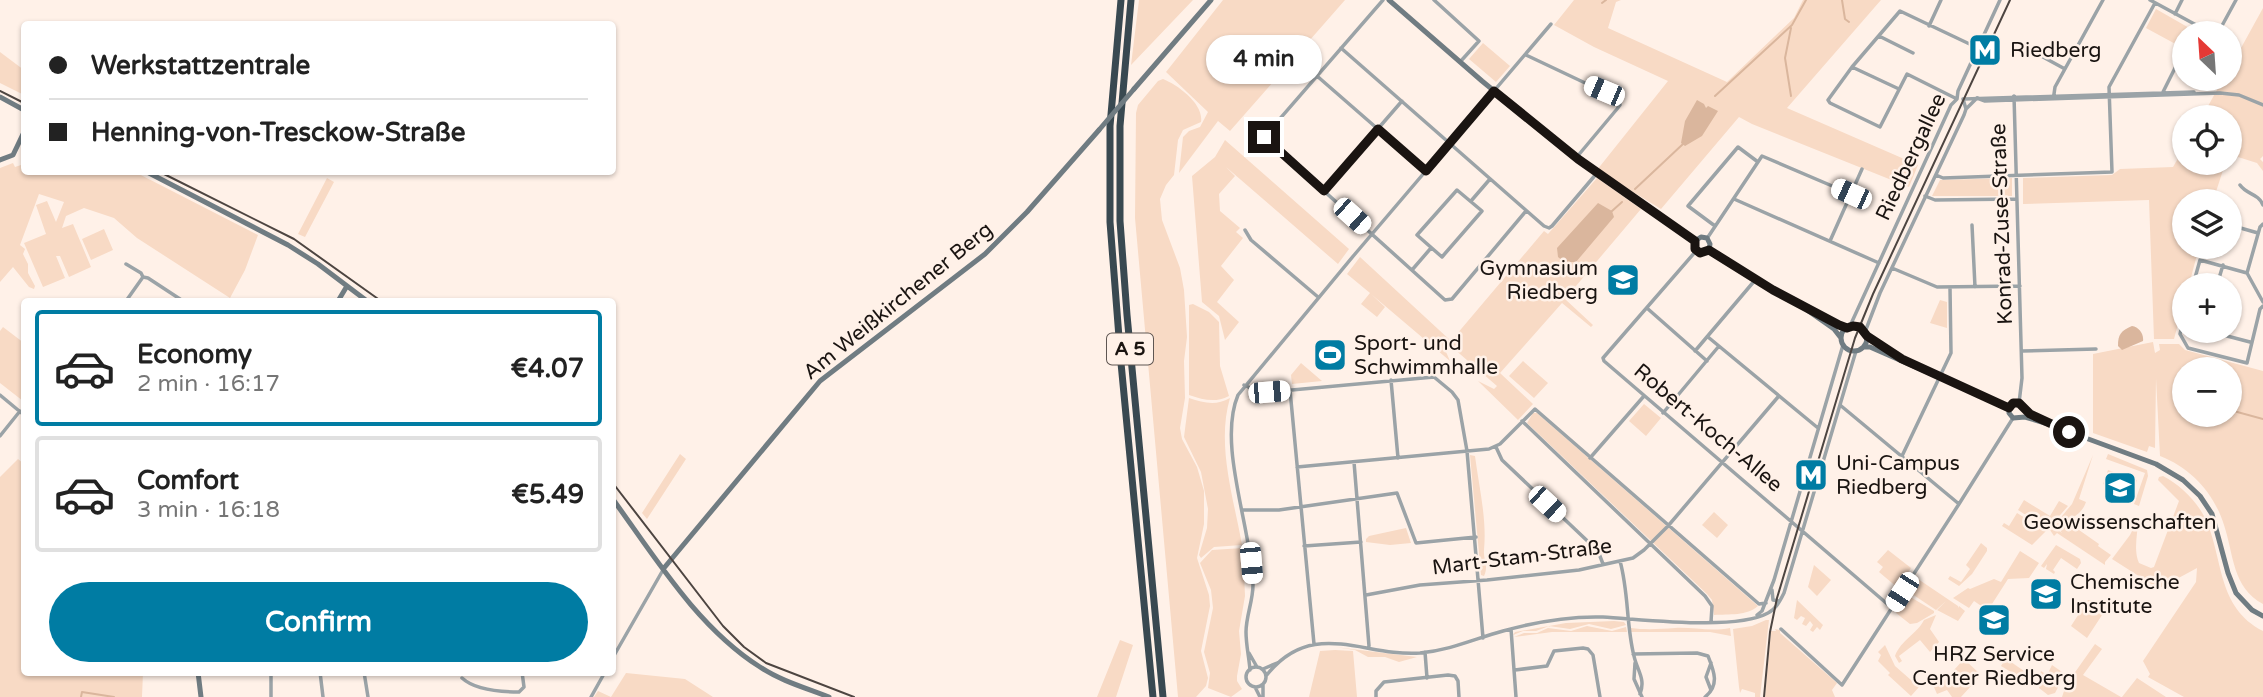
<!DOCTYPE html>
<html lang="en">
<head>
<meta charset="utf-8">
<style>
	body { margin:0; font-family:"Varela Round",sans-serif; background:#f2f2f2; color:#222; height:100vh; display:flex; flex-direction:column; font-size:26px; white-space:nowrap }
	* { box-sizing:border-box; margin:0 }
	p { font-size:23px; color:#767676 }
	.icon { flex:none; width:38px; height:38px; fill:none; stroke:currentColor; stroke-width:2; stroke-linecap:round; stroke-linejoin:round }
	.map { position:relative; flex:1; overflow:hidden }
	.panel { position:absolute; left:21px; top:298px; width:595px; height:378px; display:flex; flex-direction:column; background:#fff; border-radius:7px; box-shadow:0 2px 5px #0004 }
	.panel>* { flex:none }
	.hud { position:absolute; left:21px; top:21px; width:595px; height:154px; border-radius:7px; box-shadow:0 2px 5px #0004; display:grid; align-content:center; height:154px; padding:0 28px; background:#fff }
	.needle { width:46px; rotate:335deg }
	.fabs { position:absolute; left:2172px; top:21px; display:grid; gap:14px }
	.fabs a { display:grid; place-items:center; width:70px; height:70px; border-radius:50%; background:#fff; box-shadow:0 2px 5px #0004; font-size:35px }
	.end { position:absolute; width:32px; height:32px; margin:-16px; border:9px solid #1a1411; background:#fff; box-shadow:0 0 0 4px #fff }
	.from { border-radius:50% }
	.bubble { position:absolute; height:49px; border-radius:24px; background:#fff; box-shadow:0 2px 5px #0004; font-size:23px; font-weight:700; line-height:49px; text-align:center }
	.car { position:absolute; width:21px; height:42px; margin:-21px -10px; border-radius:9px; box-shadow:0 0 5px 2px #0007; background:linear-gradient(#fff 24%,#345 0 40%,#fff 0 76%,#345 0 86%,#fff 0) }
	.hud b { display:flex; align-items:center; gap:24px; height:66px; font-size:26px }
	.hud b+b { border-top:2px solid #e0e0e0 }
	.hud i { width:18px; height:18px; background:#222 }
	ul { padding:12px 0 0; list-style:none }
	li { display:flex; align-items:center; gap:21px; height:116px; margin:0 14px 10px; padding:0 14px; border:4px solid #e0e0e0; border-radius:7px }
	li div { flex:1 }
	li b { display:block; font-size:26px }
	li em { font-style:normal; font-weight:700 }
	li.current { border-color:#007ca3 }
	li>.icon { width:63px; height:63px; stroke-width:1.5 }
	.button { display:flex; gap:14px; margin-top:auto; padding:14px 28px }
	.button a { flex:1; height:80px; border-radius:42px; background:#007ca3; color:#fff; font-size:28px; font-weight:700; line-height:80px; text-align:center }
	.map>svg:first-child { display:block }
	.green { fill:#f8dac5; fill-rule:evenodd }
	.water { fill:#dab69d }
	.lines { fill:none; stroke-linecap:round; stroke-linejoin:round }
	.stream { stroke:#dab69d; stroke-width:2 }
	.street { stroke:#9ba3a7; stroke-width:3.5 }
	.secondary { stroke:#707c82; stroke-width:5 }
	.highway { stroke:#394951; stroke-width:7 }
	.tram { stroke:#4d4541; stroke-width:2 }
	.secondary-bridge { stroke:#707c82; stroke-width:5 }
	.route { stroke:#1a1411; stroke-width:9 }
	.labels { text-anchor:middle; dominant-baseline:central; stroke-width:5; stroke-linejoin:round; paint-order:stroke }
	.shield { fill:#fff1e8; stroke:#5f5652; stroke-width:2 }
	.shield-label { font-size:19px; font-weight:bold; fill:#1a1411 }
	.poi-label { font-size:21px; fill:#1a1411; stroke:#fff1e8; text-anchor:start }
	.street-label { font-size:21px; fill:#1a1411; stroke:#fff1e8 }
</style>
</head>
<body>
<div class="map">
<svg width="2263" height="697" viewBox="0 0 2263 697">
	<rect width="100%" height="100%" fill="#fff1e8"/>
	<!-- green -->
	<path class="green" d="M1139,0h54l-62,65z
		M1223,0h122l-115,131 -12,-10 -39,52 4,-36 6,-6 11,-4 8,-15 -42,-40z
		M1574,0h47l-5,2 -8,26 119,54 67,-64 9,-18h78l-94,108 131,57 -9,22 -157,-63 -13,-7 -78,92 -64,-39 71,-89 -74,-34 -40,-22z
		M2263,8v148l-3,3 3,3v9l-6,-8 -19,-6 -8,5v-45h-28l21,-38h7v-11z
		M2156,9l35,20 -2,4h-5v8l-3,6 -35,-19z
		M1483,43l27,23 -14,16 -27,-23z
		M0,52l24,18v25l-24,-12z
		M1163,79c15,6 41,25 38,43l-18,8 -5,10 -4,35 -8,10 -6,14 2,21 18,48 4,22 3,47 -3,24 1,37 -5,30 2,11 15,28 7,24v33l-7,34 12,37 1,11 -9,45 7,27 -2,8 -10,11h-18l-43,-479 1,-105 2,-8 20,-24z
		M1225,140l124,109 -11,15 -112,-97 9,9 -16,18 1,17 20,17 -4,4 7,6 -22,28 13,14 -17,22 22,20 -14,18 -6,-24 -17,-14 -10,-126 23,-19z
		M2184,148v15h43l-2,1 -12,37h-29v46h15l-10,38h-5v17l-10,37h-20l-5,-139 -126,4v-26l89,-3 8,-6 53,-2z
		M13,163l2,4 9,-3v8h111l123,63 -13,35 -15,28 -93,-60 -23,-20 -30,-10 -18,8 -4,12 11,-4 18,43 -22,10 -9,-21h-4l9,22 -22,9 -19,-44 22,-9 -10,-29 11,-4 9,21 8,-20 -25,-8 -19,51 5,4 -2,5 5,10v9l7,13 -1,3 -5,-2 -16,-20 -13,15v-114z
		M327,178l7,4 -29,55 -7,-3z
		M1597,178l44,31 -76,90 28,26 -2,2 -29,-24 -62,70 33,31 -15,16 -40,-39 16,8 3,-3 -44,-38 -8,-6 -2,3 7,16 -79,-67 14,13 -8,10 -16,-13 9,-11 -23,-19 13,-17 91,84 93,-110 4,3z
		M2012,178v18h-80l8,-16z
		M104,229l9,21 -22,10 -9,-21z
		M1940,300l7,2v26l-17,-5z
		M1193,304l16,8 10,10 1,44 9,30c-14,7 -25,4 -40,-1v-90z
		M3,327l21,16 -1,58 -23,-18v-52z
		M2153,342l2,11 5,-3 -1,-6h20l6,6 78,21v233c-31,-17 -29,-49 -39,-79 -10,-32 -33,-57 -64,-69l-4,-78 -1,70 -6,-2 -2,6 -54,-19v-79zM2184,369h46v46h-46z
		M1523,361l25,22 -14,15 -25,-22z
		M1301,363l21,18 -30,3 -1,-9z
		M1189,398c15,5 27,8 41,0 -14,47 4,101 12,147l-28,2 -13,11 -2,-3 8,-27 1,-19 -7,-37 -17,-35z
		M1644,404l17,14 -15,18 -17,-15z
		M1533,413h4l221,193c-11,10 -29,8 -44,9l-2,-15 -5,-6 -180,-171z
		M680,454l6,5 -39,60 -5,-6z
		M2108,454l39,16 1,6 -9,30 -5,-2 11,-31 -39,-14z
		M1470,455l5,1c4,31 12,63 9,94 -1,10 5,15 0,26l-3,-1z
		M2093,455l-14,44 7,3c-5,14 -15,17 -29,20l15,-18z
		M18,459l6,5v208h119l-1,25h-142v-220z
		M2108,470l29,10 -5,15 -29,-11z
		M2163,476c17,9 33,24 42,42 19,40 11,89 58,113v66h-79l-36,-20 2,-3 -7,-13 53,-79 1,-14 -35,19h-6l-44,-28 18,-24 8,-16c0,15 -5,30 1,44l12,5 3,-1 25,-66 -21,-21 1,-3z
		M2024,500l26,16 9,-15 9,5 -20,23 -30,-19z
		M1714,512l14,13 -11,13 -15,-13z
		M2017,513l29,18 -14,14 -30,-19 2,-3 5,3z
		M2072,520l-3,3 30,21 -1,2 13,9 -6,7v3l-48,-32 -3,3 -4,-6 3,-4 9,7 -7,-9z
		M1406,528l5,15 -21,2 -24,-3v-3l3,-3z
		M1981,543l6,5v3l-15,23 -13,12 -11,-7 2,-3 11,6 9,-13 -4,-4z
		M2056,545l24,14 1,4 -4,6 -16,-11 -8,12 2,2 -1,2 -8,-5 1,-5 -3,4 -3,-2z
		M1243,548l2,48 -6,35 2,23 -4,22v5l5,8 -11,8 -23,-9 2,-15 -6,-21 9,-44 -2,-18 -11,-27 12,-13z
		M1888,550l23,18 -13,20 -19,-16 4,-5 -6,-5z
		M2020,551l19,12 -10,15 -21,1 -16,25 -2,8 -16,-11 -5,7 -16,-10 15,-10 2,1 24,-10 7,3z
		M1814,565l17,15 -14,16 -9,-9z
		M1918,579l40,27v2l1,-2 6,5 -7,10 -21,-11 9,-9 -10,9 -27,-18z
		M1907,595l27,16v2l-17,10 -7,1 -14,-11z
		M1797,600l26,25 -3,5 -3,-3 -4,5 -3,-2 3,-5 -3,-4 -4,5 -4,-2 3,-6 -4,-2 -4,4 -3,-2z
		M2088,600h3l11,7 2,5 -17,26 -16,-12z
		M1936,615l-6,14 9,13 -9,10 -10,-12 -21,16 3,5 -3,2 -4,-7c6,-16 22,-22 29,-36z
		M1766,620h3l-9,77h-5v-4l-13,-4 -2,4 -1,-6 -6,-58 19,-3z
		M1614,621l10,1 2,3 -15,4 -22,-5 -19,5 -21,-3 -13,5h-13l-10,4 2,-3 51,-9z
		M1587,626l25,5 14,-4 1,5h-75l-38,5 10,-4h13l11,-5 23,3z
		M1631,628c14,2 29,1 44,0 18,-1 36,4 55,0l1,8 -21,-4h-79z
		M1775,629l5,1v3l57,50 -5,7 3,7h-70l6,-66h5z
		M1120,640l13,5 -17,52h-19z
		M2095,644l7,5 -19,26 38,22h-59l4,-12z
		M1885,645l10,21 24,21 -8,9 -23,-21 2,-2 -12,-12 3,-6 -3,-3z
		M1335,647l82,10 -18,5 -14,-5h-17l-13,-7z
		M1335,650l18,1 4,46h-48l11,-46z
		M2007,656l4,2v4l23,16 2,9 -35,-21z
		M1964,659l17,16 -20,22h-9l-5,-7 -10,4 -4,-9 3,-9 7,6z
		M2052,665l13,9 -10,19 -7,2 -9,-7 -1,-10 3,-7 6,4z
		M626,673l59,6 28,18h-119l4,-6 13,6z
		M2137,678l29,19h-44z"/>
	<!-- water -->
	<path class="water" d="M1697,100l7,4 2,4 2,-2 10,5 -16,25 -17,10 -4,-3 4,-22z
		M1598,203l14,8 2,6 -38,45h-12l-6,-5 -1,-9z
		M2132,326c7,1 12,8 11,15l-21,9 -4,-4c0,-12 3,-15 14,-20z"/>
	<g class="lines">
		<!-- stream -->
		<path class="stream" d="M1842,0l3,19 4,3
			M1602,3l4,-3
			M1715,96l77,-71 14,-25
			M1791,96l-6,-38 6,-30
			M1635,189l48,-45
			M1612,211l10,-9
			M2230,410l33,9
			M81,697l1,-5 32,5"/>
		<!-- street -->
		<path class="street" d="M1383,0l-119,137 181,163 7,-1 74,-88
			M1434,0l45,41 -19,21
			M2150,0l61,33
			M2175,14l7,-14
			M1929,26l12,-26
			M2218,33l18,-33
			M1879,36l34,17
			M2019,44l46,25
			M1341,48l203,178 5,2 3,-2 45,-53
			M1526,55l93,44 1,6 -3,4 -41,49
			M1852,67l47,22
			M1317,76l109,95
			M2163,92l21,-42
			M2054,94l1,-7 48,-87
			M2014,96l8,282 -3,25
			M1977,98l8,3 235,-8 19,2 24,10
			M1957,99l-50,-25 -27,53 -50,-24 -2,-3 24,-33 48,-56 78,37
			M1964,99l230,-7
			M1966,109l11,-11
			M1936,175l7,3 169,-6 -3,-85 46,-84
			M2240,185c7,10 18,8 23,20
			M1457,190l25,21 -40,46 -25,-22z
			M1324,191l78,-90
			M1925,196l10,4 82,-1
			M1734,199l145,64
			M1471,201l19,-22
			M2263,224l-3,3 -13,46 16,29
			M1972,225l3,62
			M2230,225l28,8
			M1715,226l-27,-20 50,-59 20,15
			M1245,230l6,10 67,57
			M1708,237l54,-81 89,38
			M1830,241l32,-72
			M1696,251l-93,107 1,3 288,247
			M126,264l15,9 2,4 5,1 35,23
			M1892,268l45,19 83,-1
			M1412,270l19,-22
			M2193,285l7,-25 47,13
			M2217,285l6,-20
			M126,301l17,-24
			M1648,309l59,52
			M2184,318l-4,16 8,14 59,15 13,-54 3,-3
			M1850,326l101,-221 6,-6 1,-8 42,-91
			M2208,331l42,11
			M1865,332l15,-39 84,-178 2,-6 -3,-10
			M1708,337l110,91
			M1695,351l61,-72
			M2022,351l74,-2
			M1391,380l7,78
			M1244,385l13,6 12,1 165,-15 18,15 6,8 9,51 16,187
			M1290,390l24,254
			M0,395l24,20
			M1840,405l119,99
			M1663,413l56,-67
			M1522,421l183,175 7,10 -1,16
			M0,436l20,-25
			M1496,447l6,13 96,91 5,13
			M1902,456l49,-103 -1,-65
			M1590,458l54,-62
			M1354,462l15,184
			M1297,467l192,-18 11,-5 35,-35 224,195 7,-1
			M1243,510h36l118,-17 19,50 60,-6
			M1304,546l57,-4
			M1620,561c9,32 6,64 14,95 3,14 12,23 6,38
			M1772,590l1,10 6,1
			M1366,595l54,-10 67,-5 92,-10 54,-12 11,-8 24,-24 110,-129
			M1757,615l5,-4 12,-31 69,-235
			M1511,629l5,68
			M1781,629l61,56 117,-181 54,-86
			M1425,652l2,26
			M1249,653l8,14
			M1633,654l64,-1 11,3c6,15 12,29 -3,41
			M612,659l51,-89
			M1635,663l-1,16 8,18
			M1711,663l-5,14 5,13
			M1246 677a10 10 0 1 1 20 0a10 10 0 1 1-20 0Z
			M1263,669l14,-6
			M1250,670c-1,-13 -4,-25 -4,-38 0,-16 7,-31 7,-47 -1,-56 -36,-140 -15,-190l117,-141 196,-230
			M1515,670l32,-4 7,-15 29,-3 5,1 5,6 7,42
			M271,672v25
			M320,672l3,25
			M364,672l4,25
			M1266,676c46,-59 97,-19 154,-23 31,-3 54,-14 83,-22 32,-9 67,-15 100,-14 39,2 132,14 165,-4 8,-4 12,-12 16,-20l72,-242
			M462,678c13,12 40,14 57,14l5,-5 -2,-15
			M1263,685v12
			M1255,687l5,10
			M591,697l14,-25
			M1376,697v-6l8,-9 64,-7 7,1 3,5 1,16"/>
		<!-- secondary -->
		<path class="secondary" d="M1389,0l93,81 94,77 119,83
			M1134,89l77,-89
			M0,97l24,13
			M0,160l13,-5 11,-23
			M147,172l141,73 30,19 49,37
			M1695,241v8l5,4 9,-3 94,57 44,21
			M1695,241l6,-4 6,1 3,6 -1,6
			M338,301l9,-15
			M1807,310l27,19 7,9
			M1841 338a13 13 0 1 1 26 0a13 13 0 1 1-26 0Z
			M1867,336l30,19
			M1864,347h6l139,61v5l4,5 12,-1 20,6 111,41 27,16 17,16 12,18 16,59 8,20 16,17 11,6
			M2009,408l4,-5h6l7,9 16,9
			M612,498c43,59 85,129 148,169 21,14 46,21 69,30
			M664,568l156,-187 165,-127 42,-42 72,-82
			M198,672l3,25"/>
		<!-- highway -->
		<path class="highway" d="M1121,0l-11,126v96l11,141 32,334
			M1131,0l-11,126v95l7,94 36,382"/>
		<!-- tram -->
		<path class="tram" d="M0,91l24,12
			M160,172l134,67 87,62
			M612,482l111,144 21,21 22,16 88,34
			M1764,697l6,-65 7,-34 78,-260 18,-44 137,-294"/>
		<!-- secondary-bridge -->
		<path class="secondary-bridge" d="M1099,130l35,-41"/>
	</g>
	<g class="lines">
		<!-- route -->
		<path class="route" d="M1264,137l60,54 54,-62 48,42 68,-80 84,68 117,82v8l5,4 9,-3 64,40 66,35 8,3 6,-2 7,1 7,9 35,23 107,49 4,-5h6l11,11 39,18"/>
	</g>
	<!-- icons -->
	<defs>
		<symbol id="metro-square" viewBox="-11 -11 22 22"><rect x="-9" y="-9" width="18" height="18" rx="4" fill="#007ca3" stroke="#fff1e8"/><path d="M-5.5 5V-5H-3L0 0L3-5H5.5V5H3V-.5L0 4L-3-.5V5Z" fill="#fff"/></symbol>
		<symbol id="school-square" viewBox="-11 -11 22 22"><rect x="-9" y="-9" width="18" height="18" rx="4" fill="#007ca3" stroke="#fff1e8"/><path d="M0-5L7-2L0 1L-7-2ZM-4 1L0 2.5L4 1V4Q0 6-4 4Z" fill="#fff"/></symbol>
		<symbol id="stadium-square" viewBox="-11 -11 22 22"><rect x="-9" y="-9" width="18" height="18" rx="4" fill="#007ca3" stroke="#fff1e8"/><path d="M0-5a6.5 5 0 1 0 0 10a6.5 5 0 1 0 0-10ZM-3.5-1.8h7v3.6h-7Z" fill="#fff"/></symbol>
		<symbol id="university-square" viewBox="-11 -11 22 22"><rect x="-9" y="-9" width="18" height="18" rx="4" fill="#007ca3" stroke="#fff1e8"/><path d="M0-5L7-2L0 1L-7-2ZM-4 1L0 2.5L4 1V4Q0 6-4 4Z" fill="#fff"/></symbol>
	</defs>
	<g fill-rule="evenodd">
		<use href="#metro-square" x="1966" y="31" width="38" height="38"/>
		<use href="#school-square" x="1604" y="261" width="38" height="38"/>
		<use href="#stadium-square" x="1311" y="336" width="38" height="38"/>
		<use href="#metro-square" x="1792" y="456" width="38" height="38"/>
		<use href="#university-square" x="2101" y="469" width="38" height="38"/>
		<use href="#university-square" x="2027" y="575" width="38" height="38"/>
		<use href="#university-square" x="1975" y="601" width="38" height="38"/>
	</g>
	<g class="labels">
		<!-- shield labels -->
		<rect class="shield" x="1107" y="333.5" width="46" height="31" rx="5"/>
		<g class="shield-label">
			<text x="1130" y="349">A 5</text>
		</g>
		<!-- poi labels -->
		<g class="poi-label">
			<text x="2010" y="50">Riedberg</text>
			<text x="1598" y="268" text-anchor="end">Gymnasium<tspan x="1598" dy="24">Riedberg</tspan></text>
			<text x="1354" y="343">Sport- und<tspan x="1354" dy="24">Schwimmhalle</tspan></text>
			<text x="1836" y="463">Uni-Campus<tspan x="1836" dy="24">Riedberg</tspan></text>
			<text x="2120" y="522" text-anchor="middle">Geowissenschaften</text>
			<text x="2070" y="582">Chemische<tspan x="2070" dy="24">Institute</tspan></text>
			<text x="1994" y="654" text-anchor="middle">HRZ Service<tspan x="1994" dy="24">Center Riedberg</tspan></text>
		</g>
		<!-- street labels -->
		<g class="street-label">
			<text transform="translate(1911 157) rotate(-65)">Riedbergallee</text>
			<text transform="translate(2002 224) rotate(-92)">Konrad-Zuse-Straße</text>
			<text transform="translate(898 301) rotate(-39)">Am Weißkirchener Berg</text>
			<text transform="translate(1708 428) rotate(40)">Robert-Koch-Allee</text>
			<text transform="translate(1522 557) rotate(-7)">Mart-Stam-Straße</text>
		</g>
	</g>
</svg>
<div class="fabs">
<a><svg class="needle" viewBox="-14 -14 28 28"><path d="M0-13l5 13h-10z" fill="#e53935"/><path d="M0 13l5-13h-10z" fill="#767676"/></svg></a>
<a><svg class="icon" aria-label="locate" viewBox="0 0 24 24"><circle cx="12" cy="12" r="6"/><path d="M12 2v4M12 18v4M2 12h4M18 12h4"/></svg></a>
<a><svg class="icon" aria-label="layers" viewBox="0 0 24 24"><path d="M12 4l9 5-9 5-9-5zM3 14l9 5 9-5"/></svg></a>
<a>+</a>
<a>−</a>
</div>
<i class="end from" style="left:2069px;top:432px"></i>
<i class="end" style="left:1264px;top:137px"></i>
<div class="bubble" style="left:1206px;top:35px;width:116px">4 min</div>
<i class="car" style="left:1604px;top:91px;rotate:293deg"></i>
<i class="car" style="left:1851px;top:194px;rotate:294deg"></i>
<i class="car" style="left:1352px;top:216px;rotate:132deg"></i>
<i class="car" style="left:1269px;top:392px;rotate:85deg"></i>
<i class="car" style="left:1547px;top:504px;rotate:133deg"></i>
<i class="car" style="left:1251px;top:563px;rotate:175deg"></i>
<i class="car" style="left:1902px;top:592px;rotate:213deg"></i>
<div class="hud">
<b><i class="from"></i>Werkstattzentrale</b>
<b><i></i>Henning-von-Tresckow-Straße</b>
</div>
<section class="panel">
<ul>
<li class="current"><svg class="icon" aria-label="car" viewBox="0 0 24 24"><path d="M5 17H2v-5l4-1 3-4h7l3 4 3 1v5h-3M9 17h6M6 11h13"/><circle cx="7" cy="17" r="2"/><circle cx="17" cy="17" r="2"/></svg><div><b>Economy</b><p>2 min · 16:17</p></div><em>€4.07</em></li>
<li><svg class="icon" aria-label="car" viewBox="0 0 24 24"><path d="M5 17H2v-5l4-1 3-4h7l3 4 3 1v5h-3M9 17h6M6 11h13"/><circle cx="7" cy="17" r="2"/><circle cx="17" cy="17" r="2"/></svg><div><b>Comfort</b><p>3 min · 16:18</p></div><em>€5.49</em></li>
</ul>
<div class="button"><a>Confirm</a></div>
</section>
</div>
</body>
</html>
